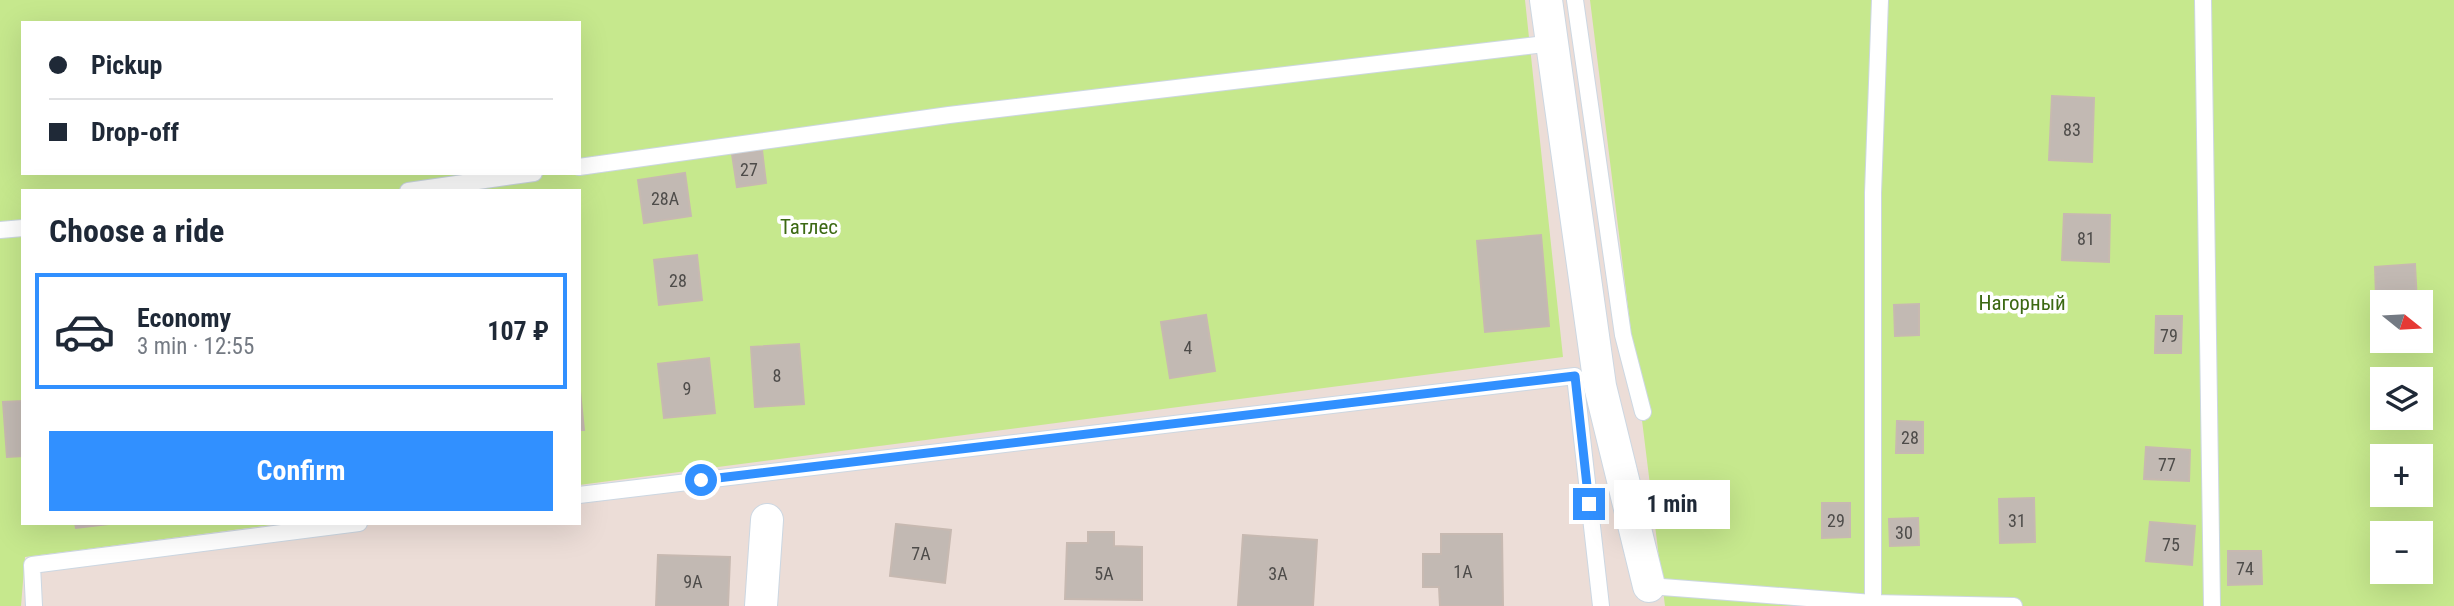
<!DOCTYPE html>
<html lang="en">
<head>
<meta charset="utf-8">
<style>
	body { margin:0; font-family:"Roboto Condensed",sans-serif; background:#f6f6f7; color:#1f2937; height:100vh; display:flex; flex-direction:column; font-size:26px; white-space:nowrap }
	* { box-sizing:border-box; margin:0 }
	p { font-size:23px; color:#747a83 }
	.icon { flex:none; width:38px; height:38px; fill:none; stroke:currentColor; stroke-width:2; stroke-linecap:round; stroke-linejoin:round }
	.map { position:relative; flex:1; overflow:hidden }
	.side { position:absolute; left:21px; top:189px; width:560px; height:336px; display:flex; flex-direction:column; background:#fff; border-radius:0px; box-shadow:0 7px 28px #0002 }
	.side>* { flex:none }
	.guide { position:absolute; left:21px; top:21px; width:560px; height:154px; border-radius:0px; box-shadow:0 7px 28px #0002; display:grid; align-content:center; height:154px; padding:0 28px; background:#fff }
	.needle { width:46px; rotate:108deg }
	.controls { position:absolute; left:2370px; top:290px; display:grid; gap:14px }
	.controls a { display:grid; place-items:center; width:63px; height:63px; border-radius:0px; background:#fff; box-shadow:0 7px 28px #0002; font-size:35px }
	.end { position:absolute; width:32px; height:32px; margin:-16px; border:9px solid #3190ff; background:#fff; box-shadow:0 0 0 4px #fff }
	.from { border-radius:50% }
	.bubble { position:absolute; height:49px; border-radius:0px; background:#fff; box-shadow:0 7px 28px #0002; font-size:23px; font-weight:700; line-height:49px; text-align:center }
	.guide b { display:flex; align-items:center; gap:24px; height:66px; font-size:26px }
	.guide b+b { border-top:2px solid #e0e1e3 }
	.guide i { width:18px; height:18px; background:#1f2937 }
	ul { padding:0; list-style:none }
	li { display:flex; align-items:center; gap:21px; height:116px; margin:0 14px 10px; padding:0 14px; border:4px solid transparent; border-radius:0px }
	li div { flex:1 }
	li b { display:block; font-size:26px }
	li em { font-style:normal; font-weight:700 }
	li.active { border-color:#3190ff }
	li>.icon { width:63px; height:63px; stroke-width:1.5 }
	h2 { padding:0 28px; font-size:32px; line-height:84px }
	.action { display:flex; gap:14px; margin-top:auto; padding:14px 28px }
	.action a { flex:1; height:80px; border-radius:0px; background:#3190ff; color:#fff; font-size:28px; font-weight:700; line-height:80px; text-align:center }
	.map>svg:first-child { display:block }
	.green { fill:#c6e88d; fill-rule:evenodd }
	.building { fill:#c2b9b3; stroke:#c7b9b1; stroke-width:2 }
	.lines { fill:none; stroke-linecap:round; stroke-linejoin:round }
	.service-casing { stroke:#ccd7e2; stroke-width:18 }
	.minor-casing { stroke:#ccd7e2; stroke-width:34 }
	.service { stroke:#fff; stroke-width:16 }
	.minor { stroke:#fff; stroke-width:32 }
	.route { stroke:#3190ff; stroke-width:9 }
	.labels { text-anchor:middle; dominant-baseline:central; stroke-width:7; stroke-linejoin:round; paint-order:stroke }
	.number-label { font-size:18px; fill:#4e4c4a }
	.park-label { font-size:21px; fill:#3c6913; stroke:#fff }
</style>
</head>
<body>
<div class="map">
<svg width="2454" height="606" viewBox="0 0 2454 606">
	<rect width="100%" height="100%" fill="#ecddd7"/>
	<!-- green -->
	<path class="green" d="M0,0h1525l38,357 -984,128v-294h-556v332h264l-262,34 -4,49h-21zM23,23h556v150h-556z
		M1590,0h864v606h-789zM2382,303h38v38h-38zM2382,380h38v38h-38zM2382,457h38v38h-38zM2382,534h38v38h-38z"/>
	<!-- building -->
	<path class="building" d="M2052,96l42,2 -2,64 -43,-2z
		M762,150l4,33 -29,4 -5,-33z
		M685,173l6,43 -47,7 -6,-43z
		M2064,214l46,1 -1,47 -47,-2z
		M1541,235l8,91 -64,6 -8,-91z
		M697,255l5,45 -43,5 -5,-45z
		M2415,264l2,39h-35v22l-5,1 -2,-59z
		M1919,304v31l-24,1 -1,-31z
		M1206,315l9,56 -45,7 -9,-56z
		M2156,316h26l-1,37h-26z
		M799,344l5,60 -49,3 -4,-60z
		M709,358l6,55 -51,5 -6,-54z
		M579,381l5,49h-5z
		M23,401v55l-16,1 -4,-55z
		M1897,421l26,1v31h-27z
		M2146,447l44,3 -1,31 -45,-2z
		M2034,498l1,44 -35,1 -1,-44z
		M1822,503h28v34l-28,1z
		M1918,518l1,27 -29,1 -1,-27z
		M2150,522l45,4 -3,39 -46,-4z
		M75,523h33v1l-32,4z
		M896,524l55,6 -6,53 -55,-7z
		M1088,532h26v14l28,1v53l-77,-1 2,-56h21z
		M1441,534h61l1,72h-63l-1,-19h-16v-33h18z
		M1243,535l74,5 -4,66h-75z
		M2228,551h33l1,33 -34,1z
		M658,555l72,2 -2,49h-72z"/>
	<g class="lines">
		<defs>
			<path id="service" d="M1575,0l48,335 20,77
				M2203,0l9,606
				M579,167l370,-52 604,-72
				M408,191l126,-18
				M0,230l23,-2
				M579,495l996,-119 26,230
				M1649,586l224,17 141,3
				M34,606l-2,-41 327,-42
				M1873,606v-413l7,-193"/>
			<path id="minor" d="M1546,0l54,386 49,200
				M761,606l6,-86"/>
		</defs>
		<!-- service casing -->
		<use href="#service" class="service-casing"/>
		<!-- minor casing -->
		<use href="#minor" class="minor-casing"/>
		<!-- service -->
		<use href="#service" class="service"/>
		<!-- minor -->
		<use href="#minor" class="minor"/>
	</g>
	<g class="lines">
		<!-- route -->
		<path class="route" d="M701,480l874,-104 14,128"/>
	</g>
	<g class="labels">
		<!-- number labels -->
		<g class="number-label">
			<text x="2072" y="129">83</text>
			<text x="749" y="169">27</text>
			<text x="665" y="198">28А</text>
			<text x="2086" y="238">81</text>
			<text x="678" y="280">28</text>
			<text x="2169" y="335">79</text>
			<text x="1188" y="347">4</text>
			<text x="777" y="375">8</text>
			<text x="687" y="388">9</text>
			<text x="1910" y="437">28</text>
			<text x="2167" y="464">77</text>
			<text x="1836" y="520">29</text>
			<text x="2017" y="520">31</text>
			<text x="1904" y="532">30</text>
			<text x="2171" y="544">75</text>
			<text x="921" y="553">7А</text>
			<text x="2245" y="568">74</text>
			<text x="1463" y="571">1А</text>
			<text x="1104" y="573">5А</text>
			<text x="1278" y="573">3А</text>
			<text x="693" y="581">9А</text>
		</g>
		<!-- park labels -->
		<g class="park-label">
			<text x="809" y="227">Татлес</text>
			<text x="2022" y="303">Нагорный</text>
		</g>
	</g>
</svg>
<div class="controls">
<a><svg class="needle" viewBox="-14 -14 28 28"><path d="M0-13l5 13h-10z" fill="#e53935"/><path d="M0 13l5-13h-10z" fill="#747a83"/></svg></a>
<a><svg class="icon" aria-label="layers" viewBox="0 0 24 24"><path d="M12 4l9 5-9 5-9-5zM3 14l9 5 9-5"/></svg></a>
<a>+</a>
<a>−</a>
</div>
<i class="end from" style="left:701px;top:480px"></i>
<i class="end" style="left:1589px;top:504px"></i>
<div class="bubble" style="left:1614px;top:480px;width:116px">1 min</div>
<div class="guide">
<b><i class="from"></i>Pickup</b>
<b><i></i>Drop-off</b>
</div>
<section class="side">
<h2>Choose a ride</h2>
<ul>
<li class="active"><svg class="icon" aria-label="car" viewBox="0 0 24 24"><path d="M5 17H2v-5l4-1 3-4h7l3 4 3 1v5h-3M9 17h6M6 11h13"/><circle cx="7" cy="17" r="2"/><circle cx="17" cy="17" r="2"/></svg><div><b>Economy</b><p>3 min · 12:55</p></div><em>107 ₽</em></li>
</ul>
<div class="action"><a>Confirm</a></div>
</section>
</div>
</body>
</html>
